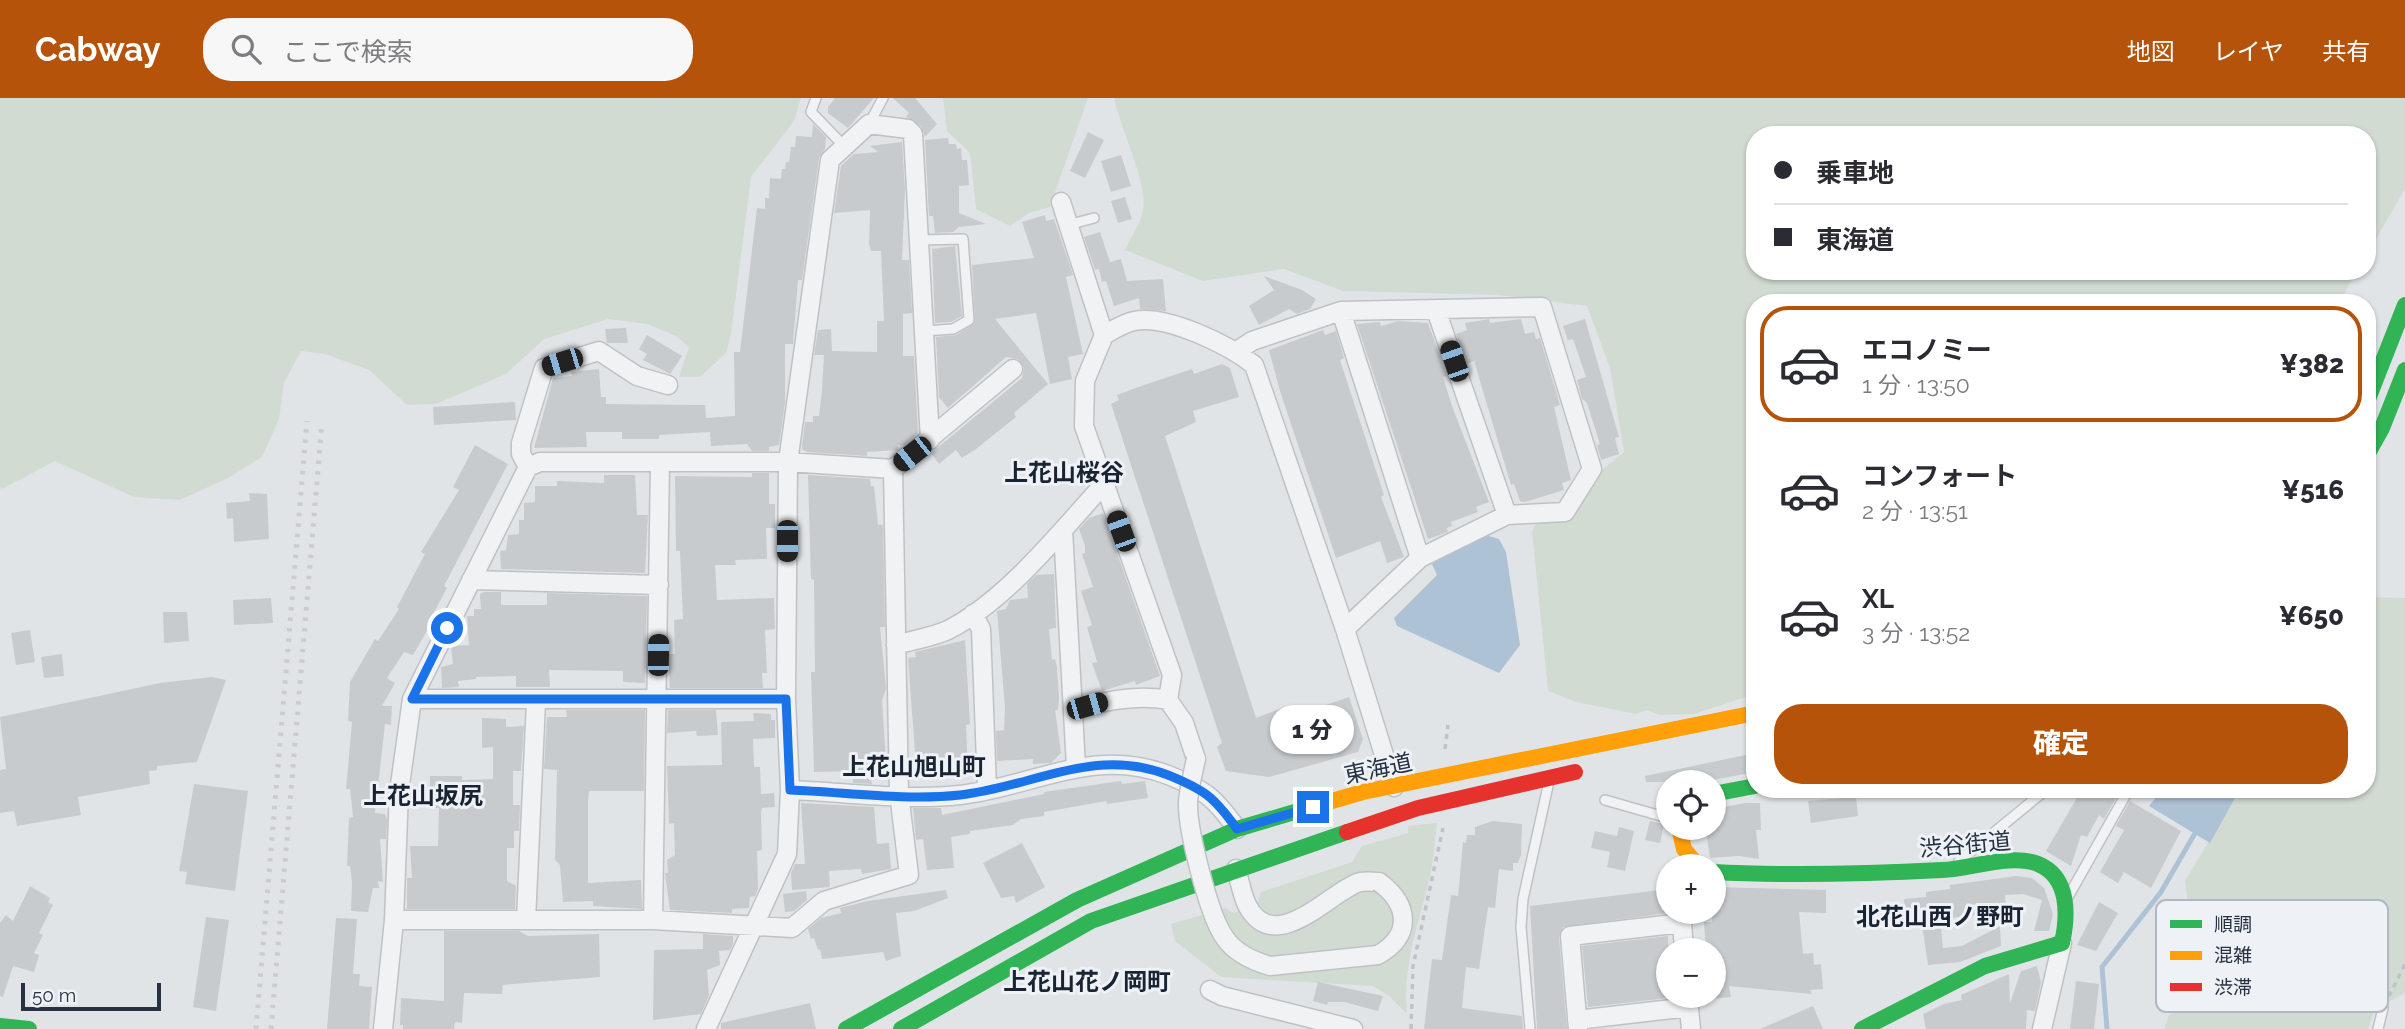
<!DOCTYPE html>
<html lang="ja">
<head>
<meta charset="utf-8">
<style>
	body { margin:0; font-family:Raleway,"Noto Sans JP",sans-serif; background:#f7f7f7; color:#2b2b33; height:100vh; display:flex; flex-direction:column; font-size:26px; white-space:nowrap }
	* { box-sizing:border-box; margin:0 }
	p { font-size:23px; color:#7c7c81 }
	.icon { flex:none; width:38px; height:38px; fill:none; stroke:currentColor; stroke-width:2; stroke-linecap:round; stroke-linejoin:round }
	.map { position:relative; flex:1; overflow:hidden }
	.panel { position:absolute; left:1746px; top:196px; width:630px; height:504px; display:flex; flex-direction:column; background:#fff; border-radius:28px; box-shadow:0 2px 5px #0004 }
	.panel>* { flex:none }
	.banner { position:absolute; left:1746px; top:28px; width:630px; height:154px; border-radius:28px; box-shadow:0 2px 5px #0004; display:grid; align-content:center; height:154px; padding:0 28px; background:#fff }
	.fabs { position:absolute; left:1656px; top:672px; display:grid; gap:14px }
	.fabs a { display:grid; place-items:center; width:70px; height:70px; border-radius:50%; background:#fff; box-shadow:0 2px 5px #0004; font-size:35px }
	.scale { position:absolute; left:21px; bottom:18px; width:140px; box-sizing:border-box; padding-left:7px; border:4px solid #263242; border-top:0; font-size:19px; line-height:24px; white-space:nowrap; color:#263242; -webkit-text-stroke:5px #eef2f7; paint-order:stroke }
	.end { position:absolute; width:32px; height:32px; margin:-16px; border:9px solid #1a73e8; background:#fff; box-shadow:0 0 0 4px #fff }
	.from { border-radius:50% }
	.bubble { position:absolute; height:49px; border-radius:24px; background:#fff; box-shadow:0 2px 5px #0004; font-size:23px; font-weight:800; line-height:49px; text-align:center }
	.car { position:absolute; width:21px; height:42px; margin:-21px -10px; border-radius:9px; box-shadow:0 0 5px 2px #0007; background:linear-gradient(#222 24%,#8ab4d8 0 40%,#222 0 76%,#8ab4d8 0 86%,#222 0) }
	.banner b { display:flex; align-items:center; gap:24px; height:66px; font-size:26px }
	.banner b+b { border-top:2px solid #e1e1e2 }
	.banner i { width:18px; height:18px; background:#2b2b33 }
	ul { padding:12px 0 0; list-style:none }
	li { display:flex; align-items:center; gap:21px; height:116px; margin:0 14px 10px; padding:0 14px; border:4px solid transparent; border-radius:28px }
	li div { flex:1 }
	li b { display:block; font-size:26px }
	li em { font-style:normal; font-weight:800 }
	li.on { border-color:#b45309 }
	li>.icon { width:63px; height:63px; stroke-width:1.5 }
	.action { display:flex; gap:14px; margin-top:auto; padding:14px 28px }
	.action a { flex:1; height:80px; border-radius:28px; background:#b45309; color:#fff; font-size:28px; font-weight:800; line-height:80px; text-align:center }
	header { display:flex; align-items:center; gap:42px; box-sizing:border-box; height:98px; padding:0 35px; background:#b45309; color:#fff }
	header strong { font-size:33px }
	nav { display:flex; gap:38px; margin-inline-start:auto; font-size:24px }
	.search { width:490px; height:63px; background:#f7f7f7; display:flex; align-items:center; gap:18px; box-sizing:border-box; padding:0 24px; border-radius:28px; color:#7c7c81; font-size:26px }
	.map>svg:first-child { display:block }
	.green { fill:#d2dbd1 }
	.water { fill:#adc2d4 }
	.lines { fill:none; stroke-linecap:round; stroke-linejoin:round }
	.stream { stroke:#adc2d4; stroke-width:5 }
	.building { fill:#c7cbce }
	.lane-casing { stroke:#bfc2c5; stroke-width:12 }
	.street-casing { stroke:#bfc2c5; stroke-width:21 }
	.path { stroke:#bfc2c6; stroke-width:3.5; stroke-dasharray:5 5; stroke-linecap:butt }
	.lane { stroke:#f1f2f3; stroke-width:9 }
	.street { stroke:#f1f2f3; stroke-width:18 }
	.fast { stroke:#30b455; stroke-width:16 }
	.slow { stroke:#ff9f0a; stroke-width:16 }
	.jam { stroke:#e5322d; stroke-width:16 }
	.rail { stroke:#caccce; stroke-width:5; stroke-dasharray:3.5 7; stroke-linecap:butt }
	.street-bridge-casing { stroke:#bfc2c5; stroke-width:21; stroke-linecap:butt }
	.street-bridge { stroke:#f1f2f3; stroke-width:18 }
	.route { stroke:#1a73e8; stroke-width:9 }
	.labels { text-anchor:middle; dominant-baseline:central; stroke-width:6; stroke-linejoin:round; paint-order:stroke }
	.street-label { font-size:23px; fill:#263242; stroke:#eef2f7 }
	.neighbourhood-label { font-size:24px; font-weight:bold; fill:#192332; stroke:#eef2f7 }
	.key { fill:#eef2f7; stroke:#b2b8c1; stroke-width:2 }
	.key-label { font-size:19px; fill:#263242 }
</style>
</head>
<body>
<header>
<strong>Cabway</strong>
<div class="search"><svg class="icon" aria-label="search" viewBox="0 0 24 24"><circle cx="10" cy="10" r="6"/><path d="M15 15l6 6"/></svg>ここで検索</div>
<nav><a>地図</a><a>レイヤ</a><a>共有</a></nav>
</header>
<div class="map">
<svg width="2405" height="931" viewBox="0 0 2405 931">
	<rect width="100%" height="100%" fill="#e1e4e7"/>
	<!-- green -->
	<path class="green" d="M0,0h801l-7,23 -43,56 -20,157 -5,19 -26,24h-21l10,-30 -13,-11 -29,-12 -39,-5 -64,20 -38,35 -70,30 -29,1 -38,-35 -44,-16 -24,-3 -17,32 -5,36 -17,38 -34,21 -48,22 -46,-3 -79,-36 -53,28 -2,-3z
		M943,0h145l-38,109 -21,6 -19,13 -34,-17 -6,-56 -23,-22z
		M1114,0h1291v91l-37,64v-118h-613v136h602l-18,32h-584v391l-61,20 -35,1 -12,-5 -11,4 -60,-12 -28,-11 -16,-160 5,-9 87,-70 -14,-84 -23,-62 -88,-11 -156,-4 -59,-22 -81,12 -78,-31c6,-13 16,-27 18,-40 6,-24 -24,-85 -29,-112z
		M2368,499l37,1v395l-30,16 -7,20h-203l3,-12 15,-18 13,-30 -11,-88 55,-92h128z
		M1437,725c-2,16 -3,32 -6,48 -10,47 -29,94 -24,143l-18,-18 -16,-10 -152,-9 -46,-36 -4,-17 54,-16 9,5 24,-11 3,-10 91,-30 10,-16 46,-13v-7z"/>
	<!-- water -->
	<path class="water" d="M1482,436l17,5 7,13 14,93 -21,28 -102,-47 -3,-8 43,-43 -5,-11z
		M2163,691h77l-30,54 -61,-37z"/>
	<g class="lines">
		<!-- stream -->
		<path class="stream" d="M2107,931l-5,-62 59,-75 37,-64"/>
	</g>
	<!-- building -->
	<path class="building" d="M835,0h39l-26,30 -20,-15v-6z
		M893,0h22l22,26 -12,13 -4,-11 -15,-9 3,-4z
		M813,26l13,13 -1,12 -6,9 -17,122h-4l-5,64h-8v58l-6,43 -10,2v4h-17l-5,-7 -36,2 -1,-14 -51,3v4h-37v-7h-36l1,15 -53,1 19,-70 19,-2 -1,-4 28,-3 2,28h5v7l99,1 1,13 29,-2 -1,-64h6l17,-144 8,1v-11h4l1,-20 11,1 1,-10h3l1,-7h3l2,-15h4l1,-11 16,1z
		M1088,34l16,8 -19,38 -15,-7z
		M948,40l1,6h7l1,5 4,-1 1,12h5l2,25 -10,1v27l27,11 -27,3 -6,5 -18,1 -2,-17h-4l-4,-76z
		M902,44l3,47 -3,71h7l3,53 -9,1v42h11l4,77 -13,12h-7v5l-31,2v4l-60,-4 -5,-3v-4l3,-23h8v-6h6l3,-25 2,-36h-10l4,-25 13,-1 1,22 45,1v-31h7l-3,-70h-10l-2,-6 1,-35 -36,3 7,-47 13,-12 24,-2 -8,-6z
		M1121,57l10,31 -20,6 -10,-31z
		M1125,99l7,22 -14,4 -7,-22z
		M1045,117l1,6 8,-2 19,56 -7,2 17,77 -15,3 4,22 -22,5 -14,-71 -41,6 53,65 -34,29 2,4 -40,32 -14,9 -6,-8 -17,14 -8,-11 91,-75 2,-10 -6,-9 -12,-2 -58,51 -9,-11 -3,-60 20,-2 19,-12 -3,-58 62,-7 -12,-36z
		M1100,134l10,30 11,-3 6,22 36,-2 3,32 -26,-2 -1,-11 -25,8 -8,-25 -4,1 -3,-13 -4,1 -11,-33z
		M955,148l7,70 -11,6 -16,1 -3,-74z
		M1264,178l38,14 14,9 -6,10 -13,5 -8,-5 -30,16 -10,-19 25,-16z
		M1489,221l1,4 31,-4 4,15 9,-2 2,7 4,-1 20,67 -6,2 17,73 -9,3 2,7 -39,12 -5,-1 -6,-17 -3,1 -37,-124 -7,3 -11,-30 11,-4 -2,-7z
		M1585,221l34,118 -4,1 4,16 -18,6 -4,-15 3,-1 -13,-41 -5,-4 -5,-19 9,-3 -13,-38 -5,1 -5,-14z
		M1398,223l30,2 19,53 -4,1 9,29 37,96 -13,5 2,5 -27,10 1,4 -5,2 1,4 -20,7 -71,-215 23,-2 1,4z
		M626,230l2,15h-21l-2,-14z
		M1323,232l2,5 11,-4 8,27 -4,2 44,135 -3,2 23,60 -17,6 -7,-22 -44,17 -56,-167 -11,-41z
		M647,237l35,21 -12,18 -27,-14 4,-6 -8,-5z
		M1222,266l8,4 9,29 -46,14 3,11 -31,14 91,282 26,-10 3,11 64,-22 14,42 -5,13 -89,25 -43,-6 -9,-24 5,-4 -111,-339 8,-4 -2,-5 27,-10 48,-16 2,5z
		M515,304l1,18 -82,5 -1,-18z
		M475,347l33,19 -64,122 3,2 -16,30 4,-1 -22,38 -9,-3 -17,26 8,5 -13,23h10l-1,19 -6,-1 -10,89 10,1 2,6 -1,19h-6l3,43 -5,-1 1,7h-6l-5,24 -17,-1 1,-29 -2,-16h-3l2,-48 4,-1 -3,-28h-4l6,-67 -4,-1 2,-39 25,-43 3,2 21,-32 -2,-2 28,-53 -4,-2 38,-62 -6,-3z
		M752,375h17v31h6v24h-9l1,31 -32,1 1,5h-21l2,35 57,-2 1,31 -10,1 2,43h-5l1,15h-93l-2,-34h7l-1,-34 9,-1 -3,-68h-4l-1,-75 77,1z
		M604,377h31l2,40h11l-3,58 -144,-4 -1,-18 6,-1 2,-15 11,-1v-14h5v-17l11,-1v-16h22v-5l47,2z
		M808,377l62,4 1,7h3l4,39h5l2,102h-5l6,61 -4,13 5,76 -16,3 1,4 -19,-1v-12l-39,1 -3,-100h4l-1,-92 -3,-1z
		M249,395l18,1 2,45 -35,3 -1,-24 -6,1 -1,-16 24,-2z
		M1103,415l57,163 -24,9 -1,-4 -33,10 -10,-28 5,-1 -10,-35 5,-2 -11,-34 12,-4 -11,-33 3,-1v-7l-6,-17 10,-11z
		M1054,476l2,54 -7,1 3,31 3,-1 2,9 2,30 -1,12h-3l6,43 -10,10 -18,1v-5l-36,2 -1,-30 8,-1 1,-22 -8,-97 9,-2 4,-9 18,-2 -1,-14 9,-9z
		M484,494h17v13h46v-12l100,3 -2,87 -22,-1v-11l-74,-1 1,17h-34v-11l-40,1v2l-18,2 1,6 -17,1 -1,-21 12,-3 -2,-18 18,-1 -2,-29h7v-7h7l-1,-15z
		M271,500l2,25 -39,2 -1,-25z
		M163,514h24l2,29 -25,2z
		M30,532l5,32 -19,3 -5,-32z
		M965,542l5,84 -4,1 2,48 -51,5 -9,-120 8,-1 -1,-5z
		M62,556l2,22 -20,2 -3,-21z
		M212,579l14,3 -29,82 -40,4v4l-8,1 1,13 -72,13 3,18 -64,11 -3,-15 -14,2v-43l6,-1 -6,-52 160,-34z
		M566,612h79l-1,81h-55l-1,11v81l53,-3 1,29 -49,-3v-5l-30,1 -3,-37 -5,-5 2,-90 -13,-1 3,-52h20z
		M668,612h48l2,25 -21,1 -1,-5 -29,2z
		M753,615l18,1v6h4v18l-22,1 1,28h6l1,27 13,-1 1,14 -13,1 -1,5 1,37 -5,1 1,38 -3,7 -5,1 -1,11 -17,1v4l-62,-3 -5,-37h3l-1,-13 8,-5 -1,-32 -5,1 -2,-58 55,-1 -1,-43 33,-1z
		M482,620l24,1v8l18,-1 -3,45h-8v34h7l-1,26h-5v17h-7v33l9,5 -1,23h-108v-31h5l-2,-32h28l1,-38h-9v-32h32v4l31,-1v-32l-11,1z
		M1755,655v19l-52,10h-57l-1,-6z
		M1121,683l1,3 23,-3 3,17 -41,6 -1,-3 -62,11v4l-23,3 -8,6 -43,6v3l-19,3 3,31 -27,2 -4,-31 -7,1 -3,-32h28l1,7 102,-21v-2z
		M194,686l54,7 -13,100 -50,-7 2,-12 -8,-1z
		M2082,691h39l-17,30 -5,-4 -12,22 -6,-2 -10,31 -25,-15z
		M1856,699l2,19 -47,7 -3,-22z
		M2130,703l51,30 -30,57 -27,-16 -6,11 -18,-11 24,-42 -8,-4z
		M801,705l73,4 3,37 12,-1 2,26 -29,5 -1,-5 -32,2 1,16 -38,3 -1,-17 4,-9h10z
		M1745,705h15l1,27h-5l3,29 -20,-3 -29,2 -3,-20 1,-10h5v-19z
		M1493,723l29,3 -1,31 -3,8h-5v8l-14,-2 -4,39 -7,-1 -9,62 -13,-2 -4,41 60,8 1,13h-99l8,-70 10,1 9,-65 7,1 5,-54 3,1 1,-8h8v-8z
		M1650,723l14,3 -4,19 -15,-3z
		M1619,729l15,4 -9,40 -18,-4 3,-15 -19,-4 4,-17 22,5z
		M1022,745l23,44 -29,16 -2,-7 -13,2 -18,-35z
		M2016,778l16,2 12,10 9,26 -4,17h-15l8,-31 -19,-6 -18,1 1,17 -66,7 3,29 19,-2 38,-20 1,20 -41,16 -32,3 -6,-40 -15,2 -3,-28 22,-2v-5l24,-3v-4z
		M30,788l20,12 -2,4 5,3 -14,28 4,2 -9,18 5,2 -5,17 -21,-6 -10,31 -3,-1v-73l6,-8 7,6z
		M1713,789l113,3v23l-27,-1 4,42 10,-1 1,12 7,-1 2,25 -13,1 2,4 -83,-8 2,11 -18,2v-49h-7l-2,-28h8z
		M1668,791v24l-105,14 -4,10 8,92h-30l-7,-123z
		M946,792l2,8 -34,13 -18,2 5,43 -15,5 -3,-9 -61,7 -2,-10 -2,1 -4,-12 -3,1 -3,-10 13,-11 20,-5 -1,-5 28,-7z
		M806,793l1,9 -13,11 -9,1 -2,-18z
		M2099,804l19,11 -22,38 -19,-6z
		M206,819l23,3 -13,91 -23,-4z
		M336,820l21,1 -4,55h7l-1,12 13,1 -3,42h-42z
		M444,833h75l9,5 71,-2 1,43 -97,8 -1,9 -38,-1 -2,30 -7,-1 -1,7h-51v-4h-3l1,-27 43,3z
		M703,836l30,2v8l-3,6 -11,1 1,14 -13,5 2,25 -8,19 -48,6 1,-70 49,-1z
		M1668,838v62l-80,9 -6,-61z
		M2037,868l4,16 -6,29 -8,-1 -1,19h-100l-3,-15 21,-10 18,-4 -1,-5 48,-21 1,29 11,-32z
		M2076,883l23,3 -5,45h-24z
		M1318,884l65,14 -5,15 -34,-9h-16l-1,3 -14,-4z
		M810,905l6,26h-95v-6z
		M1813,908l10,23h-63l37,-16z"/>
	<g class="lines">
		<defs>
			<path id="lane" d="M816,0l-5,14 33,34
				M869,26l14,-26
				M1068,127l26,-7
				M919,142l44,-1 6,81 -16,9 -28,2
				M1605,702l63,18
				M1959,763l88,-72
				M2068,799l61,-108
				M1530,931l-9,-102 2,-28 25,-113
				M2378,931l5,-21"/>
			<path id="street" d="M1061,104l43,133
				M1436,212l71,205
				M1341,213l79,247
				M1237,253l15,-10 89,-30 201,-4 50,162 -27,43 -58,3 -87,43 -75,71
				M528,369l-7,-13v-11l23,-75 55,-17 38,25 31,9
				M1063,432l13,237
				M471,482l188,5
				M973,516l8,15 6,160
				M896,547c17,-5 37,-8 52,-15 59,-30 112,-98 156,-146
				M412,601h374
				M1073,612c31,-9 64,-16 95,-10
				M1196,661l-12,-36 -16,-23 4,-25 -88,-249 1,-45 19,-46c9,-5 20,-12 30,-14 32,-7 95,24 120,44l91,264 49,158
				M790,692c55,2 115,11 170,5 73,-8 132,-49 208,-20 37,15 46,22 69,54
				M1236,771c4,12 6,27 12,38 28,48 79,-12 109,-24 7,-3 15,-1 22,-1
				M394,822h259l139,8 32,-27 85,-26 -10,-81 -6,-325
				M526,822l10,-218
				M653,822l7,-458
				M1682,825l2,27
				M1210,892l12,6 131,33
				M1688,900l3,31
				M1577,922l112,-13
				M383,931l11,-109 5,-128 13,-93 116,-232 12,-5h248l105,7 120,-100
				M706,931l81,-175 3,-64 -4,-91 2,-237 42,-302 39,-36 39,5 5,5 17,306
				M1578,931l-8,-93 112,-13 4,-11
				M2042,931l20,-86"/>
		</defs>
		<!-- lane casing -->
		<use href="#lane" class="lane-casing"/>
		<!-- street casing -->
		<use href="#street" class="street-casing"/>
		<!-- path -->
		<path class="path" d="M1445,651l3,-24
			M2389,898l16,-32
			M1411,931l2,-63 30,-138"/>
		<!-- lane -->
		<use href="#lane" class="lane"/>
		<!-- street -->
		<use href="#street" class="street"/>
		<!-- fast -->
		<path class="fast" d="M2368,301l37,-94
			M2368,355l14,-25 23,-58
			M1713,696l42,-8
			M1713,774c77,4 153,2 229,-2 29,-1 69,-17 96,-6 32,13 30,52 24,79l-77,23 -123,63
			M0,928l29,3
			M846,931l231,-129 160,-71 88,-26
			M901,931l190,-108 256,-89"/>
		<!-- slow -->
		<path class="slow" d="M1325,705l38,-11 392,-79
			M1679,730l5,21 14,17"/>
		<!-- jam -->
		<path class="jam" d="M1347,734l71,-24 157,-36"/>
		<!-- rail -->
		<path class="rail" d="M256,931l51,-608
			M271,931l51,-607"/>
		<defs>
			<path id="street-bridge" d="M1196,661c-3,14 -7,29 -8,43 -1,26 21,115 37,136 10,15 28,23 45,28l108,-11c35,-20 31,-51 1,-73"/>
		</defs>
		<!-- street-bridge casing -->
		<use href="#street-bridge" class="street-bridge-casing"/>
		<!-- street-bridge -->
		<use href="#street-bridge" class="street-bridge"/>
	</g>
	<g class="lines">
		<!-- route -->
		<path class="route" d="M447,530l-35,71h374l4,91c55,2 115,11 170,5 73,-8 133,-49 208,-20 37,15 46,22 69,54l76,-22"/>
	</g>
	<g class="labels">
		<!-- street labels -->
		<g class="street-label">
			<text transform="translate(1378 670) rotate(-12)">東海道</text>
			<text transform="translate(1965 746) rotate(-5)">渋谷街道</text>
		</g>
		<!-- neighbourhood labels -->
		<g class="neighbourhood-label">
			<text x="1064" y="374">上花山桜谷</text>
			<text x="914" y="668">上花山旭山町</text>
			<text x="423" y="697">上花山坂尻</text>
			<text x="1940" y="818">北花山西ノ野町</text>
			<text x="1087" y="883">上花山花ノ岡町</text>
		</g>
	</g>
	<!-- legend -->
	<rect x="2156" y="802" width="232" height="112" rx="10" class="key"/>
	<rect x="2170" y="822" width="32" height="8" fill="#30b455"/>
	<rect x="2170" y="853" width="32" height="9" fill="#ff9f0a"/>
	<rect x="2170" y="885" width="32" height="8" fill="#e5322d"/>
	<g class="key-label">
		<text x="2214" y="833">順調</text>
		<text x="2214" y="864">混雑</text>
		<text x="2214" y="896">渋滞</text>
	</g>
</svg>
<div class="fabs">
<a><svg class="icon" aria-label="locate" viewBox="0 0 24 24"><circle cx="12" cy="12" r="6"/><path d="M12 2v4M12 18v4M2 12h4M18 12h4"/></svg></a>
<a>+</a>
<a>−</a>
</div>
<div class="scale">50 m</div>
<i class="end from" style="left:447px;top:530px"></i>
<i class="end" style="left:1313px;top:709px"></i>
<div class="bubble" style="left:1270px;top:607px;width:84px">1 分</div>
<i class="car" style="left:1454px;top:263px;rotate:341deg"></i>
<i class="car" style="left:562px;top:264px;rotate:253deg"></i>
<i class="car" style="left:912px;top:356px;rotate:232deg"></i>
<i class="car" style="left:1121px;top:433px;rotate:340deg"></i>
<i class="car" style="left:787px;top:443px;rotate:180deg"></i>
<i class="car" style="left:658px;top:557px;rotate:1deg"></i>
<i class="car" style="left:1087px;top:608px;rotate:74deg"></i>
<div class="banner">
<b><i class="from"></i>乗車地</b>
<b><i></i>東海道</b>
</div>
<section class="panel">
<ul>
<li class="on"><svg class="icon" aria-label="car" viewBox="0 0 24 24"><path d="M5 17H2v-5l4-1 3-4h7l3 4 3 1v5h-3M9 17h6M6 11h13"/><circle cx="7" cy="17" r="2"/><circle cx="17" cy="17" r="2"/></svg><div><b>エコノミー</b><p>1 分 · 13:50</p></div><em>¥382</em></li>
<li><svg class="icon" aria-label="car" viewBox="0 0 24 24"><path d="M5 17H2v-5l4-1 3-4h7l3 4 3 1v5h-3M9 17h6M6 11h13"/><circle cx="7" cy="17" r="2"/><circle cx="17" cy="17" r="2"/></svg><div><b>コンフォート</b><p>2 分 · 13:51</p></div><em>¥516</em></li>
<li><svg class="icon" aria-label="car" viewBox="0 0 24 24"><path d="M5 17H2v-5l4-1 3-4h7l3 4 3 1v5h-3M9 17h6M6 11h13"/><circle cx="7" cy="17" r="2"/><circle cx="17" cy="17" r="2"/></svg><div><b>XL</b><p>3 分 · 13:52</p></div><em>¥650</em></li>
</ul>
<div class="action"><a>確定</a></div>
</section>
</div>
</body>
</html>
